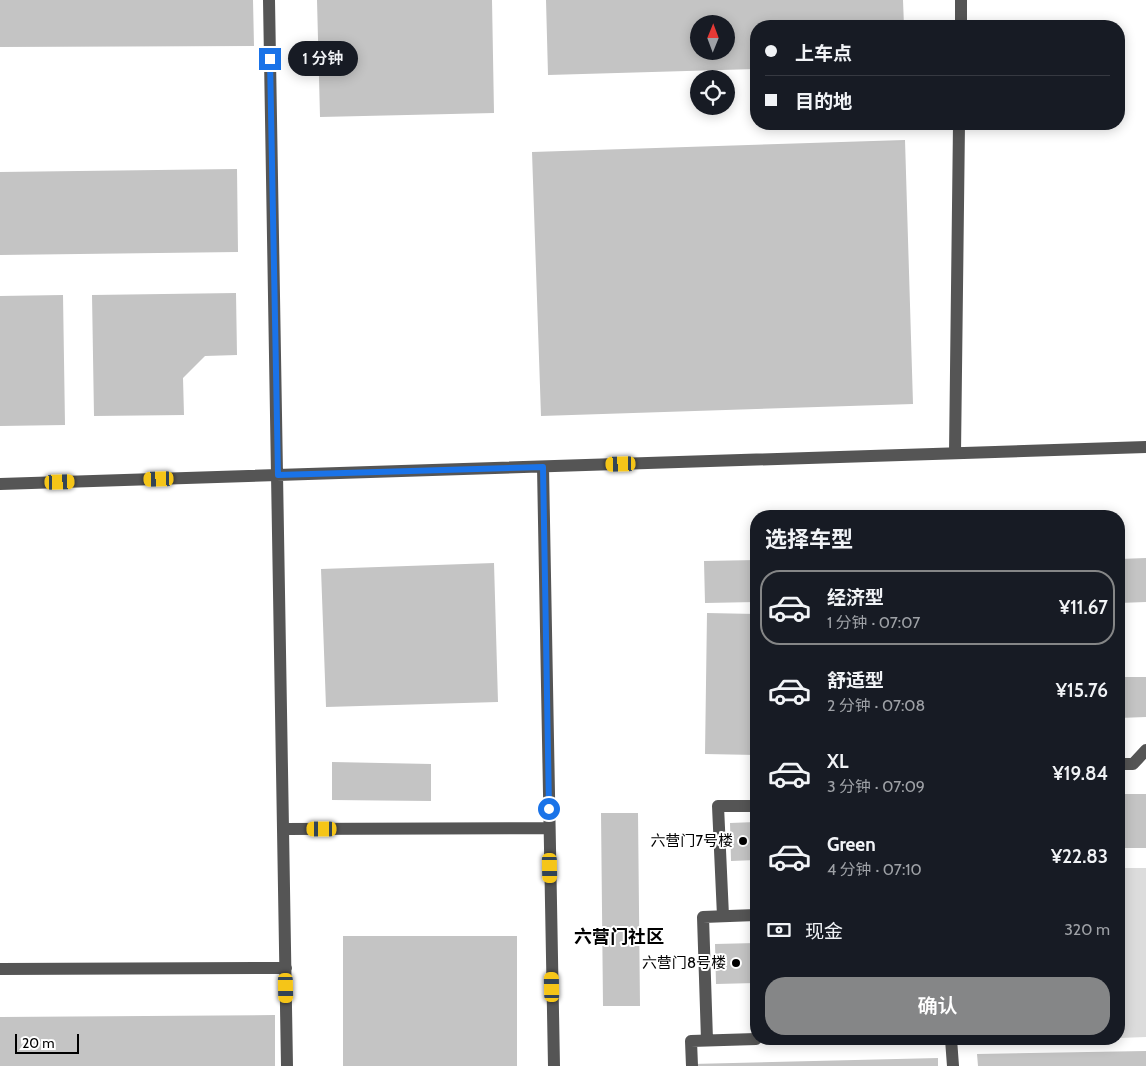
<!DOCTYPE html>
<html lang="zh">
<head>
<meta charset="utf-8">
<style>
	body { margin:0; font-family:Cabin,"Noto Sans SC",sans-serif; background:#242831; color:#f1f3f6; height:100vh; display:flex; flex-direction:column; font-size:19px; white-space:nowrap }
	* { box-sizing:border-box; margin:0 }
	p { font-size:16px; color:#9ea1a6 }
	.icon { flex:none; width:28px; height:28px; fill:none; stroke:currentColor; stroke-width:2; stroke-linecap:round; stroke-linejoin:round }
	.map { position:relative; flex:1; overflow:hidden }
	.drawer { position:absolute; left:750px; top:510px; width:375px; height:535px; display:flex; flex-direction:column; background:#171b24; border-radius:20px; box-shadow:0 2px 12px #0003 }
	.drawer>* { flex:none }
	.guide { position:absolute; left:750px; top:20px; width:375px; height:110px; border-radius:20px; box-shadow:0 2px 12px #0003; display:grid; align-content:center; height:110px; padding:0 15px; background:#171b24 }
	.needle { width:32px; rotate:1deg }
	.fabs { position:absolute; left:690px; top:15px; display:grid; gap:10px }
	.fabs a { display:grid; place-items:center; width:45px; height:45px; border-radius:50%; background:#171b24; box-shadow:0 2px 12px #0003; font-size:25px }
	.scale { position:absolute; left:15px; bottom:12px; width:64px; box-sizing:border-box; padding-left:5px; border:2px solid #000; border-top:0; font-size:14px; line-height:18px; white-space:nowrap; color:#000; -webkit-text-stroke:4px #fff; paint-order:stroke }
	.end { position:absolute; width:22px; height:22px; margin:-11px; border:6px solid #1a73e8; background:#fff; box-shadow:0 0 0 2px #fff }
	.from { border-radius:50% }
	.bubble { position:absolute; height:35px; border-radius:18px; background:#171b24; box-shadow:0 2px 12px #0003; font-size:16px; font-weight:600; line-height:35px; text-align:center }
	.car { position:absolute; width:15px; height:30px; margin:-15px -8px; border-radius:6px; box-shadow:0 0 4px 1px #0007; background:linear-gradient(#f5c518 24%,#345 0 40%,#f5c518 0 76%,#345 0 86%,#f5c518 0) }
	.guide b { display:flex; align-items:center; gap:18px; height:48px; font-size:19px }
	.guide b+b { border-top:1px solid #363941 }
	.guide i { width:12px; height:12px; background:#f1f3f6 }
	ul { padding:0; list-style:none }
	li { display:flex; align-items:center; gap:15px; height:75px; margin:0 10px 8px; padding:0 5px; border:2px solid transparent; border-radius:20px }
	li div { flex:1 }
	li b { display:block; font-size:19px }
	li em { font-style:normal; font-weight:600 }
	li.active { border-color:#858687 }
	li>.icon { width:45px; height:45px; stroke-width:1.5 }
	h2 { padding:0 15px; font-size:22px; line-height:60px }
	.pay { display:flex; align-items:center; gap:12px; height:55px; padding:0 15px; font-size:19px }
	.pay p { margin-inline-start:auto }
	.action { display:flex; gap:10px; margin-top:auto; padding:10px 15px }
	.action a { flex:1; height:58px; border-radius:20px; background:#858687; color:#fff; font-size:20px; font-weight:600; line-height:58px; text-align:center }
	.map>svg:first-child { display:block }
	.garden { fill:#dcdcdc }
	.building { fill:#c4c4c4; fill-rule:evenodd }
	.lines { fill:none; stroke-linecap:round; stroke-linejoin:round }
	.minor { stroke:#555; stroke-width:12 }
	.route { stroke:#1a73e8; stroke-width:6 }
	.poi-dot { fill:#000; stroke:#fff; stroke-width:2 }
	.labels { text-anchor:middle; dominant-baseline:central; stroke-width:4; stroke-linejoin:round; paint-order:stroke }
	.poi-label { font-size:15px; fill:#000; stroke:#fff; text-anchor:end }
	.quarter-label { font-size:18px; font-weight:bold; fill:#000; stroke:#fff }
</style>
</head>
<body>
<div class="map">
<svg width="1146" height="1066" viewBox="0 0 1146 1066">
	<rect width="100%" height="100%" fill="#fff"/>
	<!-- garden -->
	<path class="garden" d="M1119,868h27v169l-27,1z
		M974,1039h135l-134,6z"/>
	<!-- building -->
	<path class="building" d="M0,0h253l1,46 -254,1z
		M317,0h175l2,113 -174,4z
		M546,0h357l1,26h-148v43l-208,6zM699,24h27v27h-27z
		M905,140l8,264 -372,12 -9,-264z
		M237,169l1,83 -238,3v-83z
		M236,293l1,62 -32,1 -22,22 1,37 -90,1 -2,-121z
		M63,295l2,130 -65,1v-130z
		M1146,558v44l-27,1v-44z
		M756,560v42l-51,1 -1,-42z
		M494,563l4,139 -172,5 -5,-138z
		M707,613l49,1v141l-51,-1z
		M1119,677h27v40l-27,1z
		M332,762l99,2v37l-99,-1z
		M1119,794h27v54h-27z
		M601,813h37l2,193h-37z
		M756,822v38l-25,1 -1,-38z
		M343,936h174v130h-174z
		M756,943v40l-40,1 -1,-40z
		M275,1015v51h-275v-49z
		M1146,1051v15h-168l-1,-12z
		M938,1058v8h-246v-2z"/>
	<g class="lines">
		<!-- minor -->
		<path class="minor" d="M269,0l18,1066
			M961,26v-26
			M955,453l4,-329
			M543,467l11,599
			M0,484l1146,-37
			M1119,764h14l13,-14
			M284,829l265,-1
			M723,916l-5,-110h38
			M0,969l286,-1
			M951,1039l2,27
			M707,1040l-4,-123 53,-2
			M692,1066l-1,-25 65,-2"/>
	</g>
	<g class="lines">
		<!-- route -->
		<path class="route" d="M270,59l8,416 265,-8 6,342"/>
	</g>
	<!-- markers -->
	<g class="poi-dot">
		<circle cx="743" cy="841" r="5"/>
		<circle cx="736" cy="963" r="5"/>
	</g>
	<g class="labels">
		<!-- poi labels -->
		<g class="poi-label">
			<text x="733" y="841">六营门7号楼</text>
			<text x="726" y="963">六营门8号楼</text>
		</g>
		<!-- quarter labels -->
		<g class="quarter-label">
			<text x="619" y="937">六营门社区</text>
		</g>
	</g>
</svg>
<div class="fabs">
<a><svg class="needle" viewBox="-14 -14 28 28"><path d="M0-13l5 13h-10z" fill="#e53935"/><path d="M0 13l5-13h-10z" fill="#9ea1a6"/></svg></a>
<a><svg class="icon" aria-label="locate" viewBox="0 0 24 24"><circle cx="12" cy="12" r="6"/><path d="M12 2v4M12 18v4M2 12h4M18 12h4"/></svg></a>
</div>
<div class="scale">20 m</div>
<i class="end from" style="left:549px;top:809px"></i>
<i class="end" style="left:270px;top:59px"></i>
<div class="bubble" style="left:288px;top:41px;width:70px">1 分钟</div>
<i class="car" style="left:621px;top:464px;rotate:268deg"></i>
<i class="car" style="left:159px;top:479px;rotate:268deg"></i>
<i class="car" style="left:60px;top:482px;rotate:88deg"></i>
<i class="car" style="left:322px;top:829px;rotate:270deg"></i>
<i class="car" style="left:550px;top:868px;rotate:179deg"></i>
<i class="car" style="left:552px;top:987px;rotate:359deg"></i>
<i class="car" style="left:286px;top:988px;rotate:179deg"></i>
<div class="guide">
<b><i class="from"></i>上车点</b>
<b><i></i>目的地</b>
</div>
<section class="drawer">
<h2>选择车型</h2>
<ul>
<li class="active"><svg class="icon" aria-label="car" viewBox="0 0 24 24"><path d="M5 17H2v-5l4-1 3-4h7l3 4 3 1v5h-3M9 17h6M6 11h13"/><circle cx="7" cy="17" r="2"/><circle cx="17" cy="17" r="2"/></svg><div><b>经济型</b><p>1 分钟 · 07:07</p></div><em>¥11.67</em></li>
<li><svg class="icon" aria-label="car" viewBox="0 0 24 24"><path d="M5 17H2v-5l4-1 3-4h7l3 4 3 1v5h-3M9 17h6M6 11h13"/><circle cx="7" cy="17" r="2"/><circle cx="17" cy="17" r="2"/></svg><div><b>舒适型</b><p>2 分钟 · 07:08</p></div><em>¥15.76</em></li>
<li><svg class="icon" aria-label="car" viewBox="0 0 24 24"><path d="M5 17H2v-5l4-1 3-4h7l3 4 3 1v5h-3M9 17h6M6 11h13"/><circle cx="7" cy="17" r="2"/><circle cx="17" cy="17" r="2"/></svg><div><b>XL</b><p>3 分钟 · 07:09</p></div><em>¥19.84</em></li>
<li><svg class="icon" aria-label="car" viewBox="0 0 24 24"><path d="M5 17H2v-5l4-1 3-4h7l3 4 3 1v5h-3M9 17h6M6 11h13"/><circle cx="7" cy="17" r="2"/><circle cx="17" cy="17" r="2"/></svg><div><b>Green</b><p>4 分钟 · 07:10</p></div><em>¥22.83</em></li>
</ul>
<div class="pay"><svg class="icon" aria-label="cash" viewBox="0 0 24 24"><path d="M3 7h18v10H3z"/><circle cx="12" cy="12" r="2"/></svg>现金<p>320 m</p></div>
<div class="action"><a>确认</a></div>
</section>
</div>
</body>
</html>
